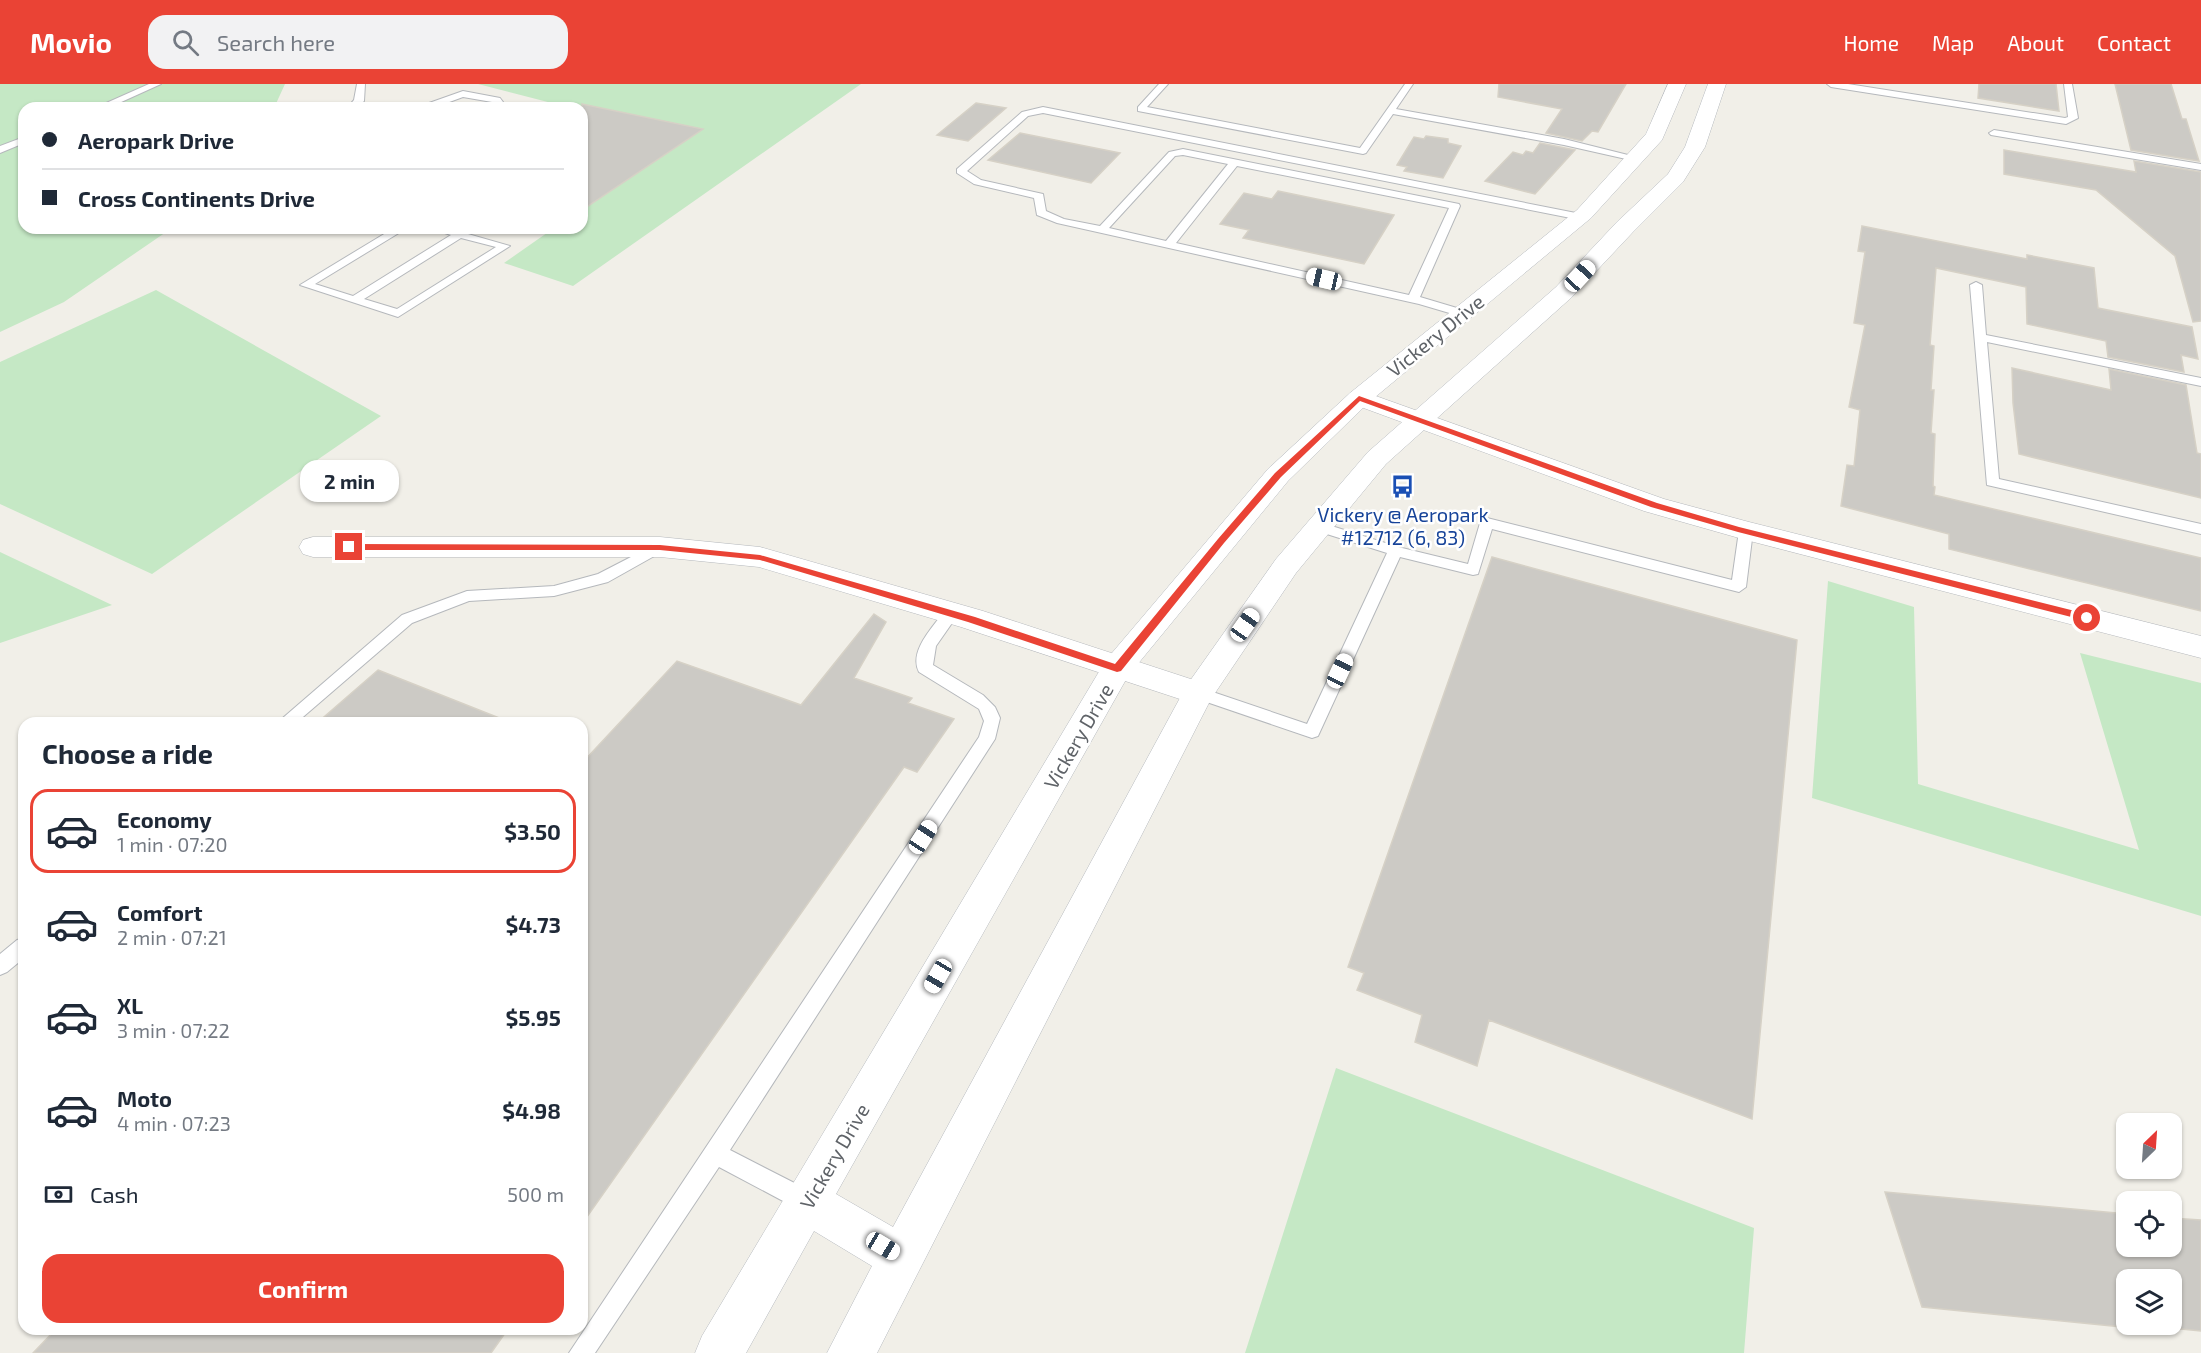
<!DOCTYPE html>
<html lang="en">
<head>
<meta charset="utf-8">
<style>
	body { margin:0; font-family:"Exo 2",sans-serif; background:#f2f2f3; color:#1f2937; height:100vh; display:flex; flex-direction:column; font-size:22px; white-space:nowrap }
	* { box-sizing:border-box; margin:0 }
	p { font-size:20px; color:#747a83 }
	.icon { flex:none; width:33px; height:33px; fill:none; stroke:currentColor; stroke-width:2; stroke-linecap:round; stroke-linejoin:round }
	.map { position:relative; flex:1; overflow:hidden }
	.panel { position:absolute; left:18px; top:633px; width:570px; height:618px; display:flex; flex-direction:column; background:#fff; border-radius:18px; box-shadow:0 2px 4px #0004 }
	.panel>* { flex:none }
	.banner { position:absolute; left:18px; top:18px; width:570px; height:132px; border-radius:18px; box-shadow:0 2px 4px #0004; display:grid; align-content:center; height:132px; padding:0 24px; background:#fff }
	.needle { width:39px; rotate:25deg }
	.buttons { position:absolute; left:2116px; top:1029px; display:grid; gap:12px }
	.buttons a { display:grid; place-items:center; width:66px; height:66px; border-radius:12px; background:#fff; box-shadow:0 2px 4px #0004; font-size:30px }
	.end { position:absolute; width:27px; height:27px; margin:-14px; border:8px solid #ea4335; background:#fff; box-shadow:0 0 0 3px #fff }
	.from { border-radius:50% }
	.bubble { position:absolute; height:42px; border-radius:18px; background:#fff; box-shadow:0 2px 4px #0004; font-size:20px; font-weight:700; line-height:42px; text-align:center }
	.car { position:absolute; width:18px; height:36px; margin:-18px -9px; border-radius:8px; box-shadow:0 0 4px 2px #0007; background:linear-gradient(#fff 24%,#345 0 40%,#fff 0 76%,#345 0 86%,#fff 0) }
	.banner b { display:flex; align-items:center; gap:21px; height:57px; font-size:22px }
	.banner b+b { border-top:2px solid #e0e1e3 }
	.banner i { width:15px; height:15px; background:#1f2937 }
	ul { padding:0; list-style:none }
	li { display:flex; align-items:center; gap:18px; height:84px; margin:0 12px 9px; padding:0 12px; border:3px solid transparent; border-radius:18px }
	li div { flex:1 }
	li b { display:block; font-size:22px }
	li em { font-style:normal; font-weight:700 }
	li.selected { border-color:#ea4335 }
	li>.icon { width:54px; height:54px; stroke-width:1.5 }
	h2 { padding:0 24px; font-size:27px; line-height:72px }
	.pay { display:flex; align-items:center; gap:15px; height:66px; padding:0 24px; font-size:22px }
	.pay p { margin-inline-start:auto }
	.cta { display:flex; gap:12px; margin-top:auto; padding:12px 24px }
	.cta a { flex:1; height:69px; border-radius:18px; background:#ea4335; color:#fff; font-size:24px; font-weight:700; line-height:69px; text-align:center }
	header { display:flex; align-items:center; gap:36px; box-sizing:border-box; height:84px; padding:0 30px; background:#ea4335; color:#fff }
	header strong { font-size:28px }
	nav { display:flex; gap:33px; margin-inline-start:auto; font-size:21px }
	.search { width:420px; height:54px; background:#f2f2f3; display:flex; align-items:center; gap:15px; box-sizing:border-box; padding:0 21px; border-radius:18px; color:#747a83; font-size:22px }
	.map>svg:first-child { display:block }
	.green { fill:#c5e8c5 }
	.building { fill:#cccac5; stroke:#d6d1c6; stroke-width:1.5; fill-rule:evenodd }
	.lines { fill:none; stroke-linecap:round; stroke-linejoin:round }
	.service-casing { stroke:#b5b8bc; stroke-width:2 }
	.minor-casing { stroke:#b5b8bc; stroke-width:1 }
	.secondary-casing { stroke:#b6babf; stroke-width:1 }
	.service { fill:#fff; fill-rule:evenodd }
	.minor { fill:#fff; fill-rule:evenodd }
	.secondary { fill:#fff; fill-rule:evenodd }
	.route { fill:#ea4335 }
	.labels { text-anchor:middle; dominant-baseline:central; stroke-width:5; stroke-linejoin:round; paint-order:stroke }
	.street-label { font-size:20px; fill:#5f6368; stroke:#fff }
	.transit-label { font-size:20px; fill:#164399; stroke:#fff }
</style>
</head>
<body>
<header>
<strong>Movio</strong>
<div class="search"><svg class="icon" aria-label="search" viewBox="0 0 24 24"><circle cx="10" cy="10" r="6"/><path d="M15 15l6 6"/></svg>Search here</div>
<nav><a>Home</a><a>Map</a><a>About</a><a>Contact</a></nav>
</header>
<div class="map">
<svg width="2201" height="1269" viewBox="0 0 2201 1269">
	<rect width="100%" height="100%" fill="#f1efe8"/>
	<!-- green -->
	<path class="green" d="M0,0h285l-11,24h-250v120h148l-108,74 -64,30z
		M478,0h383l-288,202 -69,-23 50,-35h28v-120h-11z
		M156,206l225,126 -229,158 -152,-70v-142z
		M0,468l112,53 -112,38z
		M1828,497l86,26 4,177 221,66 -59,-197 121,30v233l-389,-118z
		M1336,984l418,160 -10,125h-499z"/>
	<!-- building -->
	<path class="building" d="M1499,0h127l-28,48 -6,-1 -10,10 -36,-8 16,-24 -64,-12z
		M1979,0h77l3,27 -81,-13z
		M2115,0h56l11,35h4l13,42 -68,-11z
		M976,19l30,5 -38,33 -31,-6z
		M582,20l121,25 -121,81z
		M1020,49l100,20 -29,30 -103,-23z
		M1426,52l22,3v4l13,3 -18,32 -39,-7 3,-4 -10,-2 17,-28 10,2z
		M1540,59l35,7 -40,44 -50,-13 28,-29 10,3 3,-4 7,2z
		M2004,66l132,22 -2,-11 67,11v149l-8,1 -18,-66 -79,-66 -92,-16z
		M1278,107l116,24 -30,49 -121,-26 6,-8 -29,-6 24,-31 28,6z
		M1862,142l165,33v-4l67,13 4,40 94,19 6,32 -17,-4 3,17 -76,-15 -2,-16 -79,-17 -1,-37 -90,-19 -6,77 4,1 -3,44h3l-3,43 4,1 -2,52 2,1 -1,8 267,63v53l-252,-62v-15l-108,-28 6,-41 7,1 6,-56 -11,-3 16,-82 -11,-2 11,-71 -7,-1z
		M2012,284l99,22 -2,-21 77,16 11,68 4,1v44l-182,-44 -6,-51z
		M1492,473l305,83 -45,479 -263,-99 -12,46 -62,-24 7,-27 -65,-25 7,-17 -16,-6z
		M874,530l12,8 -32,56 58,20 -4,5 46,16 -37,53 -13,-5 -322,457v-461l95,-102 124,44z
		M378,586l129,51v2h-190z
		M1885,1108l242,22v32h45v-28l29,2v111l-30,-3 2,4 -251,-25zM2127,1196h45v44h-45z
		M56,1245h452l-17,24h-458z"/>
	<g class="lines">
		<defs>
			<path id="service" d="M149,0h12l-53,24h-13z
				M357,0h8l-1,17 -7,7h-10l7,-8z
				M1159,0h9l-21,23 213,41 45,-64h8l-17,25 168,30 76,19 -5,3 -71,-16 -171,-31 -27,39 -3,1 -225,-43v-4z
				M1827,0h21l217,34 3,-1 -4,-33h8l6,34 -12,6 -235,-37z
				M463,7l37,7 3,4 -10,6h-12l11,-6 -29,-5 -30,11h-18z
				M1043,23l538,107 5,3 -5,3 -538,-107 -15,3 -61,55 14,9 62,14 3,17 18,8 36,7 69,-74 14,-3 276,55 1,2 -40,91 47,14v4l-4,2 -44,-13 -362,-81 -20,-8 -3,-17 -60,-14 -17,-11v-4l65,-57zM1183,71l45,9 -62,77 -57,-13 66,-72zM1237,82l212,42 -40,87 -233,-52z
				M1994,46l207,34v6l-210,-35 -2,-2z
				M24,53v6l-24,10v-7z
				M394,144h13l-92,56 38,12 98,-61 -22,-7h18l63,18 -112,71 -98,-32zM461,154l35,9 -99,62 -33,-10z
				M1976,198l6,3 4,50 215,43v8l-214,-44 12,137 202,45v10l-214,-49 -17,-200z
				M1487,434l245,62 7,-49 7,-5 7,5 -7,56 -7,5 -247,-63 -14,45 -5,1 -73,-18 -82,179 -6,2 -120,-41 -2,-4 2,-4 6,-2 109,37 80,-171 -73,-23 -2,-3 2,-3 5,-2 79,25 70,17 12,-41z
				M660,458l7,5 -2,3 -57,32 -54,14 -85,5 -57,22 -116,100h-19l125,-108 65,-24 87,-5 44,-12z
				M951,524l5,1 3,4 -23,33 -3,19 50,30 12,12 5,11 -5,21 -265,411 84,43 3,8 -3,8 -8,3 -8,-3 -79,-42 -124,186h-26l410,-616 5,-16 -5,-12 -60,-37c-11,-21 15,-46 27,-63z
				M24,854v20l-17,14 -7,3v-21l17,-14z"/>
			<path id="minor" d="M1359,306l305,109 85,23 452,114v22l-455,-118 -102,-29 -294,-108 -4,-5 4,-5z
				M313,453h347l100,10 223,64 226,74 5,8 -5,8 -11,4 -237,-78 -202,-60 -99,-10h-347l-10,-3 -4,-7 4,-7z"/>
			<path id="secondary" d="M1668,0h18l-24,56 -71,78 -223,185 -80,78 -160,195 -292,518 57,33 294,-542 89,-126 92,-107 188,-165 61,-65 51,-48 17,-27 23,-63h18l-21,63 -22,35 -50,50 -61,65 -186,167 -90,109 -85,126 -334,654h-50l45,-87 -58,-35 -68,122h-51l7,-17 404,-676 162,-191 82,-76 227,-183 69,-76z"/>
		</defs>
		<!-- service casing -->
		<use href="#service" class="service-casing"/>
		<!-- minor casing -->
		<use href="#minor" class="minor-casing"/>
		<!-- secondary casing -->
		<use href="#secondary" class="secondary-casing"/>
		<!-- service -->
		<use href="#service" class="service"/>
		<!-- minor -->
		<use href="#minor" class="minor"/>
		<!-- secondary -->
		<use href="#secondary" class="secondary"/>
	</g>
	<!-- route -->
	<path class="route" d="M1359,312l298,107 82,24 348,87 5,4 -5,3 -349,-89 -87,-25 -291,-106 -79,76 -57,66 -103,128 -4,1 -149,-50 -208,-62 -100,-10h-311l-4,-3 4,-3 311,1 100,10 215,62 140,47 103,-125 57,-66z"/>
	<!-- icons -->
	<defs>
		<symbol id="bus-bare" viewBox="-9 -9 18 18"><path d="M-5-6H5V4H4V6H2V4H-2V6H-4V4H-5ZM-3.5-4V0h7V-4ZM-3.5 1.2v1.5H-2V1.2ZM2 1.2v1.5H3.5V1.2Z" fill="#1a4fb4" stroke="#fff" stroke-width="2.5" paint-order="stroke"/></symbol>
	</defs>
	<g fill-rule="evenodd">
		<use href="#bus-bare" x="1386" y="386" width="33" height="33"/>
	</g>
	<g class="labels">
		<!-- street labels -->
		<g class="street-label">
			<text transform="translate(1435 251) rotate(-39)">Vickery Drive</text>
			<text transform="translate(1078 652) rotate(-60)">Vickery Drive</text>
			<text transform="translate(834 1072) rotate(-60)">Vickery Drive</text>
		</g>
		<!-- transit labels -->
		<g class="transit-label">
			<text x="1403" y="430">Vickery @ Aeropark<tspan x="1403" dy="23">#12712 (6, 83)</tspan></text>
		</g>
	</g>
</svg>
<div class="buttons">
<a><svg class="needle" viewBox="-14 -14 28 28"><path d="M0-13l5 13h-10z" fill="#e53935"/><path d="M0 13l5-13h-10z" fill="#747a83"/></svg></a>
<a><svg class="icon" aria-label="locate" viewBox="0 0 24 24"><circle cx="12" cy="12" r="6"/><path d="M12 2v4M12 18v4M2 12h4M18 12h4"/></svg></a>
<a><svg class="icon" aria-label="layers" viewBox="0 0 24 24"><path d="M12 4l9 5-9 5-9-5zM3 14l9 5 9-5"/></svg></a>
</div>
<i class="end from" style="left:2087px;top:534px"></i>
<i class="end" style="left:349px;top:463px"></i>
<div class="bubble" style="left:300px;top:376px;width:99px">2 min</div>
<i class="car" style="left:1580px;top:192px;rotate:43deg"></i>
<i class="car" style="left:1324px;top:195px;rotate:283deg"></i>
<i class="car" style="left:1245px;top:541px;rotate:35deg"></i>
<i class="car" style="left:1340px;top:587px;rotate:25deg"></i>
<i class="car" style="left:923px;top:753px;rotate:33deg"></i>
<i class="car" style="left:938px;top:892px;rotate:210deg"></i>
<i class="car" style="left:883px;top:1162px;rotate:121deg"></i>
<div class="banner">
<b><i class="from"></i>Aeropark Drive</b>
<b><i></i>Cross Continents Drive</b>
</div>
<section class="panel">
<h2>Choose a ride</h2>
<ul>
<li class="selected"><svg class="icon" aria-label="car" viewBox="0 0 24 24"><path d="M5 17H2v-5l4-1 3-4h7l3 4 3 1v5h-3M9 17h6M6 11h13"/><circle cx="7" cy="17" r="2"/><circle cx="17" cy="17" r="2"/></svg><div><b>Economy</b><p>1 min · 07:20</p></div><em>$3.50</em></li>
<li><svg class="icon" aria-label="car" viewBox="0 0 24 24"><path d="M5 17H2v-5l4-1 3-4h7l3 4 3 1v5h-3M9 17h6M6 11h13"/><circle cx="7" cy="17" r="2"/><circle cx="17" cy="17" r="2"/></svg><div><b>Comfort</b><p>2 min · 07:21</p></div><em>$4.73</em></li>
<li><svg class="icon" aria-label="car" viewBox="0 0 24 24"><path d="M5 17H2v-5l4-1 3-4h7l3 4 3 1v5h-3M9 17h6M6 11h13"/><circle cx="7" cy="17" r="2"/><circle cx="17" cy="17" r="2"/></svg><div><b>XL</b><p>3 min · 07:22</p></div><em>$5.95</em></li>
<li><svg class="icon" aria-label="car" viewBox="0 0 24 24"><path d="M5 17H2v-5l4-1 3-4h7l3 4 3 1v5h-3M9 17h6M6 11h13"/><circle cx="7" cy="17" r="2"/><circle cx="17" cy="17" r="2"/></svg><div><b>Moto</b><p>4 min · 07:23</p></div><em>$4.98</em></li>
</ul>
<div class="pay"><svg class="icon" aria-label="cash" viewBox="0 0 24 24"><path d="M3 7h18v10H3z"/><circle cx="12" cy="12" r="2"/></svg>Cash<p>500 m</p></div>
<div class="cta"><a>Confirm</a></div>
</section>
</div>
</body>
</html>
